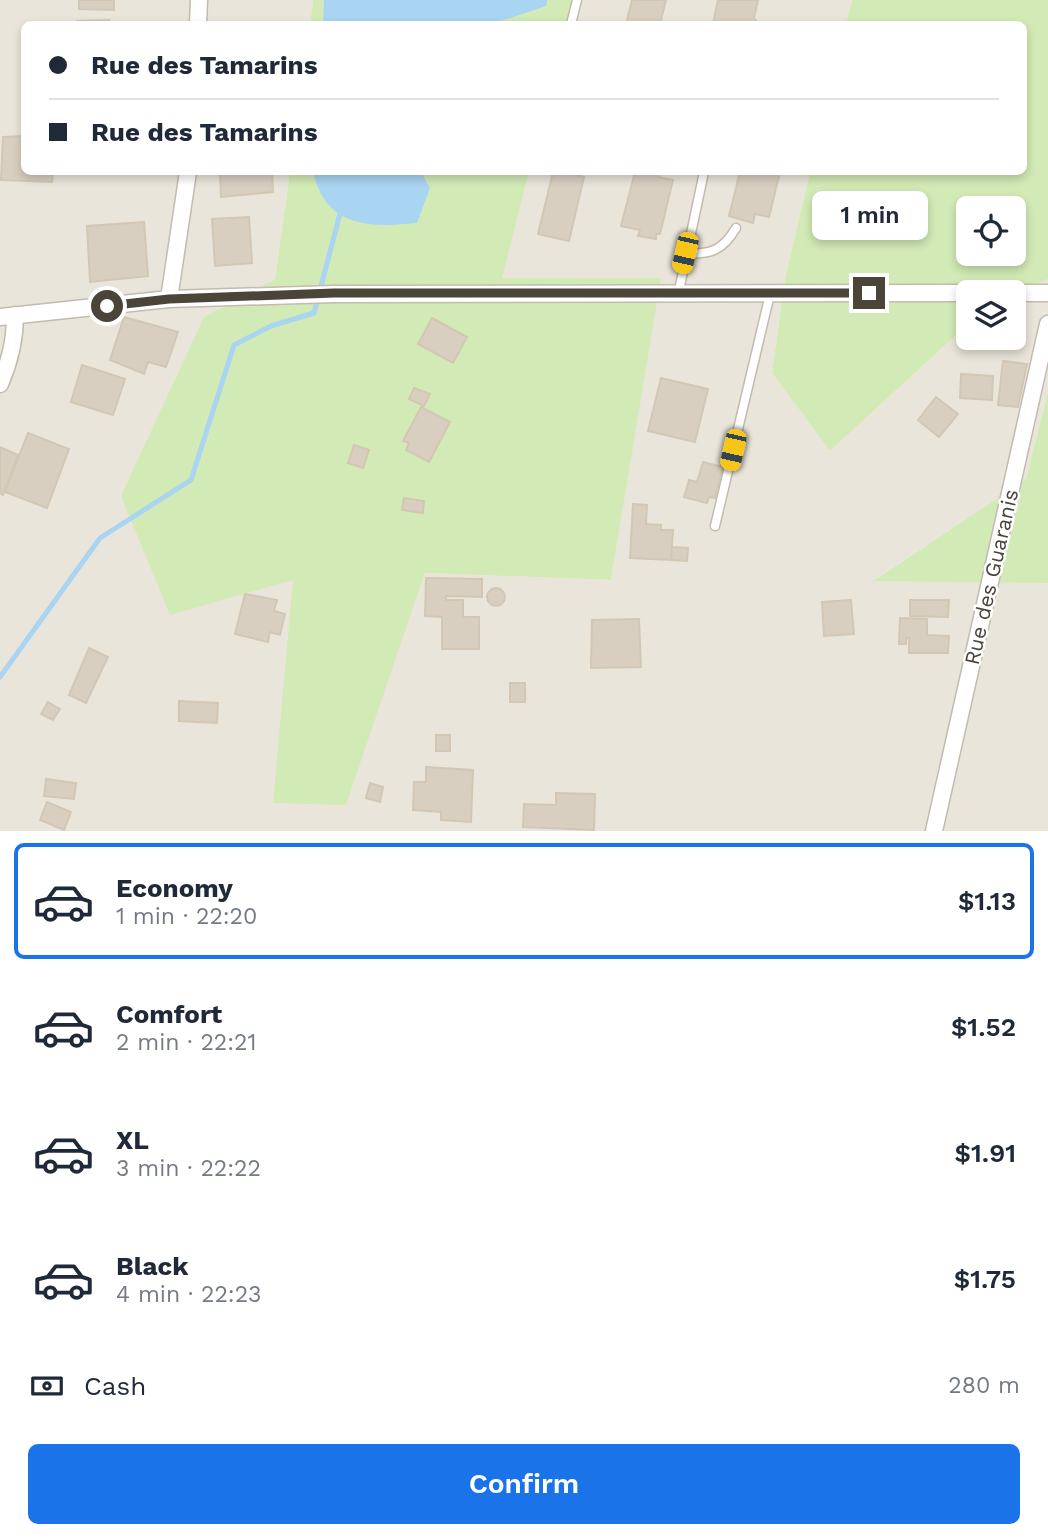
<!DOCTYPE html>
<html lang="en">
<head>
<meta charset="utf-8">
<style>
	body { margin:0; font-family:"Work Sans",sans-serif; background:#f2f2f3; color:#1f2937; height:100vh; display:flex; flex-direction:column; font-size:26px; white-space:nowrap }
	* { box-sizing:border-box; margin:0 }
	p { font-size:23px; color:#747a83 }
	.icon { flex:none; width:38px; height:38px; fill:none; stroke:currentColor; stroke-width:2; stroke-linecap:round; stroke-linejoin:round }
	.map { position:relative; height:831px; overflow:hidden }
	.side { display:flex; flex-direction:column; background:#fff; flex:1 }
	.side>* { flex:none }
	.banner { position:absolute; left:21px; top:21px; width:1006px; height:154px; border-radius:10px; box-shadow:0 4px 10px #0003; display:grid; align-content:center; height:154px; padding:0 28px; background:#fff }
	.controls { position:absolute; left:956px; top:196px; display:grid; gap:14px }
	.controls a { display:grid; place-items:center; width:70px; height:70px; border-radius:10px; background:#fff; box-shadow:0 4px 10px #0003; font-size:35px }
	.end { position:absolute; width:32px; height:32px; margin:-16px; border:9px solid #4b4439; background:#fff; box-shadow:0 0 0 4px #fff }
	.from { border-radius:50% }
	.bubble { position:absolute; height:49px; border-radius:10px; background:#fff; box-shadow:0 4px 10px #0003; font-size:23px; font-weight:600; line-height:49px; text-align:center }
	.car { position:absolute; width:21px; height:42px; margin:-21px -10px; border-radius:9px; box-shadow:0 0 5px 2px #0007; background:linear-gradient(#f5c518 24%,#345 0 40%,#f5c518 0 76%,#345 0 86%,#f5c518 0) }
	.banner b { display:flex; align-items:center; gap:24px; height:66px; font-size:26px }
	.banner b+b { border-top:2px solid #e0e1e3 }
	.banner i { width:18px; height:18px; background:#1f2937 }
	ul { padding:12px 0 0; list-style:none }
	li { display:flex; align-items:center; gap:21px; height:116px; margin:0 14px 10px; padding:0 14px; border:4px solid transparent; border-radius:10px }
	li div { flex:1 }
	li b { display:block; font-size:26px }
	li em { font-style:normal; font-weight:600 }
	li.active { border-color:#1a73e8 }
	li>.icon { width:63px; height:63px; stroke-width:1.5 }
	.pay { display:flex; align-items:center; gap:18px; height:77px; padding:0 28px; font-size:26px }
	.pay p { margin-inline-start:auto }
	.cta { display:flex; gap:14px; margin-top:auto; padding:14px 28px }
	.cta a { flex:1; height:80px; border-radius:10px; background:#1a73e8; color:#fff; font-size:28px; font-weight:600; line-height:80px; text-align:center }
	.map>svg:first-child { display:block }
	.residential { fill:#eae5da }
	.green { fill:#d2eab5; fill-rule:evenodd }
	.water { fill:#a9d4f2 }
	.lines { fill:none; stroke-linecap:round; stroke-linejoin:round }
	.stream { stroke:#a9d4f2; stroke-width:5 }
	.building { fill:#d8cfc1; stroke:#d3c7b4; stroke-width:2 }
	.service-casing { stroke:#c2bbae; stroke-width:11 }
	.minor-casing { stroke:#c2bbae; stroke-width:19 }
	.service { stroke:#fff; stroke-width:8 }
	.minor { stroke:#fff; stroke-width:16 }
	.route { stroke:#4b4439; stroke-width:9 }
	.labels { text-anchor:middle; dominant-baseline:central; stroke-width:5; stroke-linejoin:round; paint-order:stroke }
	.street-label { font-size:21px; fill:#4b4439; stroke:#fff }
</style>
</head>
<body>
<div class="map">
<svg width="1048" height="831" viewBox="0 0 1048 831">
	<rect width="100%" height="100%" fill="#f6f3ec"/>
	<!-- residential -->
	<path class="residential" d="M0,0h313l-3,24h-286v148h266l-15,107 -71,38 89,262 53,225 79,-231 186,7 49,-302h-159l28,-106h281l-25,107 -13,94 58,78 138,-127v14h45v-43l35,-16v113l-22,87 -152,101 174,3v248h-1048z
		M572,0h280l-6,24h-280z"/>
	<!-- green -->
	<path class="green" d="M313,0h259l-6,24h-256z
		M852,0h196v279l-35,16v-3h-45v32l-138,127 -58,-78 13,-94 25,-107h214v-148h-178zM968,208h45v46h-45z
		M290,172h239l-27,106h159l-50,302 -186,-7 -79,232 -73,-2 20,-223 -123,35 -49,-119 83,-179 71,-38z
		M1048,392v191l-175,-2 153,-102z"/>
	<!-- water -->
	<path class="water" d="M324,0h223l-1,6 -54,18h-169z
		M313,172h108l9,16 -13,35c-49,5 -91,4 -104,-51z"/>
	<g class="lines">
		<!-- stream -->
		<path class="stream" d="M0,677l100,-139 91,-58 43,-135 37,-19 43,-13 27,-103"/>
	</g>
	<!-- building -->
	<path class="building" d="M79,0h35v10l-35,-1z
		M632,0h34l-6,24h-34z
		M718,0h40l-4,18 4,6h-45z
		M109,20l1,4h-33v-3z
		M24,136v36h29l-1,10 -51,-2 2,-43z
		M220,172h52l1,20 -52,5z
		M553,172h24l-1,3 8,2 -15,64 -31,-7z
		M635,172h24l-1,5 15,3 -13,54h-4v5l-18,-3 2,-6 -19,-4z
		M740,172h40l-11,45 -14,-3 -2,9 -24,-7z
		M249,217l3,46 -37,3 -3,-47z
		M144,222l4,54 -58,6 -3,-56z
		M124,317l54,15 -12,35 -18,-5 -4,12 -34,-14z
		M432,318l35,19 -14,26 -35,-19z
		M1003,361l24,3 -9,43 -20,-2z
		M82,365l43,14 -12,36 -42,-13z
		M961,374l32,2 -1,24 -32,-2z
		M661,378l47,11 -13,53 -47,-11z
		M414,388l16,6 -6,12 -15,-7z
		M936,397l22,17 -19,23 -21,-17z
		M421,407l29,15 -21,40 -23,-12 3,-7 -6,-2z
		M28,433l41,16 -22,59 -42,-16z
		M354,445l15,5 -6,18 -15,-5z
		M0,447l18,8 -15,40 -3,-2z
		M703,462l20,5 -8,31 -6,-1 -2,6 -23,-6 5,-17 8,2z
		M404,498l20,3 -1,12 -21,-3z
		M633,504l14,1 -1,19 15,1v5h12l-2,30 -41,-2z
		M672,547l16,1 -1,13 -16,-1z
		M426,578l56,1v18l-36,-1v4h17v17h16v32h-37v-32l-17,-1z
		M487 597a9 9 0 1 1 18 0a9 9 0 1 1-18 0Z
		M245,594l32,6 -3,11 11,3 -5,21 -10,-3 -2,10 -33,-8z
		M851,600l3,34 -30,2 -2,-34z
		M910,600h39l-1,17 -38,-1z
		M900,618l27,1v16l22,1 -1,17h-39v-15h-3v6h-7z
		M639,619l2,48 -50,1 1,-48z
		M89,648l19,9 -22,46 -17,-8z
		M510,683h15v19h-15z
		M179,701l39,2 -1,20 -38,-2z
		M48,702l12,7 -7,11 -12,-6z
		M436,735h14v16h-14z
		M426,767l47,3 -2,52 -30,-2v-8l-28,-2 1,-28h12z
		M46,779l30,4 -2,16 -30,-3z
		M370,783l13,4 -3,15 -14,-4z
		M556,793l39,1 -1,36 -71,-3 1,-23 32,1z
		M47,802l24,10 -7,18 -24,-10z"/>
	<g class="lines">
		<defs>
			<path id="service" d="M571,24l6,-24
				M685,253c26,2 38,-3 51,-25
				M678,295l26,-123
				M715,526l55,-232"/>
			<path id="minor" d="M198,24l1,-24
				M1013,293h35
				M169,299l19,-127
				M0,317l169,-18 165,-5 634,-1
				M0,384c10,-23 15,-43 15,-69
				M934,831l114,-507"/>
		</defs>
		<!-- service casing -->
		<use href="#service" class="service-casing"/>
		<!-- minor casing -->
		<use href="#minor" class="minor-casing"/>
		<!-- service -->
		<use href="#service" class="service"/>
		<!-- minor -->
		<use href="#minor" class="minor"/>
	</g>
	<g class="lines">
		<!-- route -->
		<path class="route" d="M107,306l62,-7 165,-6h535"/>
	</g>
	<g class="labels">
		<!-- street labels -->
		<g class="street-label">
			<text transform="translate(991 577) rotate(-77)">Rue des Guaranis</text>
		</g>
	</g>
</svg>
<div class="controls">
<a><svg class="icon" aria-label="locate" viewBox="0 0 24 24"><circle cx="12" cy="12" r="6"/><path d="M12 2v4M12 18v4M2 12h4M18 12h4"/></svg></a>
<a><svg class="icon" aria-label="layers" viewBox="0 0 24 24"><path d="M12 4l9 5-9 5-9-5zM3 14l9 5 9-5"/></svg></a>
</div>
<i class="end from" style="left:107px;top:306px"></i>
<i class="end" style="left:869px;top:293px"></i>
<div class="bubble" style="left:812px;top:191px;width:116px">1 min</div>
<i class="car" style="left:685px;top:253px;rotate:193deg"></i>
<i class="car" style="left:733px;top:450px;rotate:193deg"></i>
<div class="banner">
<b><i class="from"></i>Rue des Tamarins</b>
<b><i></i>Rue des Tamarins</b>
</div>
</div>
<section class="side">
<ul>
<li class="active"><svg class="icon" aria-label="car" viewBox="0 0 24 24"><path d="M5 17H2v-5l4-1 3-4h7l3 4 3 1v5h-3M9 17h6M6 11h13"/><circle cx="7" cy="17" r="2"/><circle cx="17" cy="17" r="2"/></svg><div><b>Economy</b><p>1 min · 22:20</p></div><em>$1.13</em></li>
<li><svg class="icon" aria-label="car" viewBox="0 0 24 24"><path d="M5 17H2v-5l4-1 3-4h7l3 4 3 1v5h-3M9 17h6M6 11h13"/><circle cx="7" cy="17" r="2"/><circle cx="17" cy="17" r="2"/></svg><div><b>Comfort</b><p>2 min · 22:21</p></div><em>$1.52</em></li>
<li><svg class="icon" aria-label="car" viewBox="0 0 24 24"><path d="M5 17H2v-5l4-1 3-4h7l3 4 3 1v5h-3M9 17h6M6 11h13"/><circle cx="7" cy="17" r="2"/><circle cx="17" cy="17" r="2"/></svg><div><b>XL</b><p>3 min · 22:22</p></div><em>$1.91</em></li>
<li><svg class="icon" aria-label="car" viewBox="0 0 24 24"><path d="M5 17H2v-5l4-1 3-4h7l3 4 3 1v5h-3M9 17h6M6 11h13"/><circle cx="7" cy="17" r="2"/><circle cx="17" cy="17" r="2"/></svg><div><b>Black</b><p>4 min · 22:23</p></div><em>$1.75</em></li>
</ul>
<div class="pay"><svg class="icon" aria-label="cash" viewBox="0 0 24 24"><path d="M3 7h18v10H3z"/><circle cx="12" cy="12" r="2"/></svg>Cash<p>280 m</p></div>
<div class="cta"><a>Confirm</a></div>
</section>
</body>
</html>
